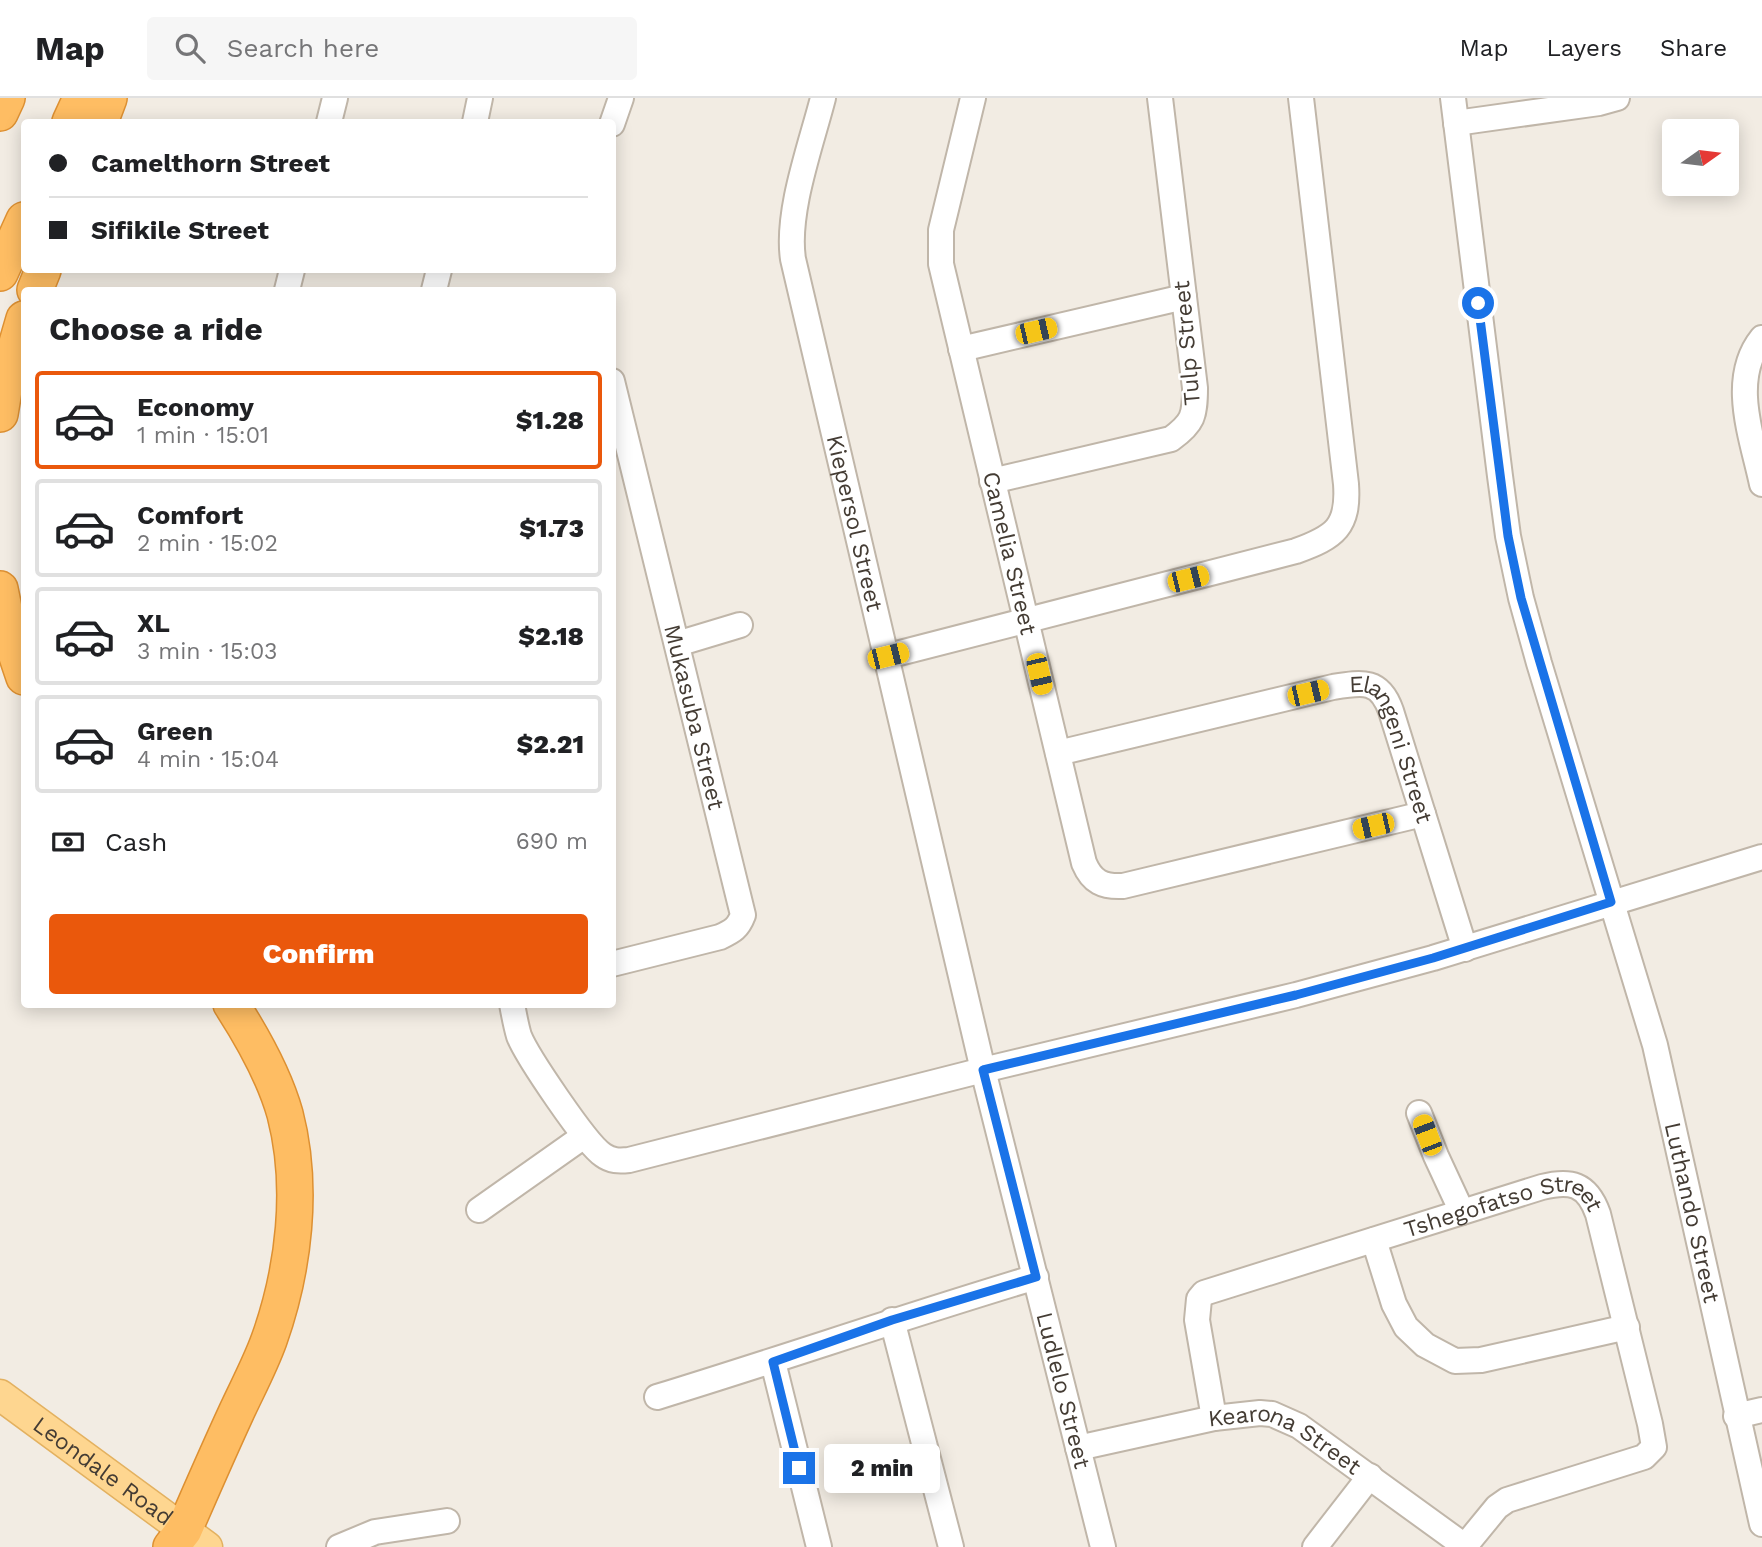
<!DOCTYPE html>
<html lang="en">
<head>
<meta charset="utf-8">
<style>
	body { margin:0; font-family:"Work Sans",sans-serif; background:#f6f6f6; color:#202124; height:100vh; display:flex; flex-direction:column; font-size:26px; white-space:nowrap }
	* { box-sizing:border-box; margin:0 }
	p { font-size:23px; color:#757577 }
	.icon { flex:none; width:38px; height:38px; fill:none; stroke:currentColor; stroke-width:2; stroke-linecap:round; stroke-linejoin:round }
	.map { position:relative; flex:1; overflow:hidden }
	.details { position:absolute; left:21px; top:189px; width:595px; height:721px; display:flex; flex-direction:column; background:#fff; border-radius:7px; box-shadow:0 4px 18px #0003 }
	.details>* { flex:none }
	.guide { position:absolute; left:21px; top:21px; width:595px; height:154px; border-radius:7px; box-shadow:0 4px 18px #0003; display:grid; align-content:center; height:154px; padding:0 28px; background:#fff }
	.needle { width:46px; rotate:76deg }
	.buttons { position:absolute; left:1662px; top:21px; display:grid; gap:14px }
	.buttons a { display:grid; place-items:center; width:77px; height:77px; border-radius:7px; background:#fff; box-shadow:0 4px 18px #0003; font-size:35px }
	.end { position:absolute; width:32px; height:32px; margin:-16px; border:9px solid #1a73e8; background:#fff; box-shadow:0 0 0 4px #fff }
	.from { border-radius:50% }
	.bubble { position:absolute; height:49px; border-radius:7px; background:#fff; box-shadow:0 4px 18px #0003; font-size:23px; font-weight:800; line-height:49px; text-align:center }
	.car { position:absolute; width:21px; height:42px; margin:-21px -10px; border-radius:9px; box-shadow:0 0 5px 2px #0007; background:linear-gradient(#f5c518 24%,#345 0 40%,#f5c518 0 76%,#345 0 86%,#f5c518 0) }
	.guide b { display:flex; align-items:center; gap:24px; height:66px; font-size:26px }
	.guide b+b { border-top:2px solid #e0e0e0 }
	.guide i { width:18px; height:18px; background:#202124 }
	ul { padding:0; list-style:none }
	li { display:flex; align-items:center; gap:21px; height:98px; margin:0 14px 10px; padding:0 14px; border:4px solid #e0e0e0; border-radius:7px }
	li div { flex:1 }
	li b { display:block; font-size:26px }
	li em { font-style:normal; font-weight:800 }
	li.selected { border-color:#ea580c }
	li>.icon { width:63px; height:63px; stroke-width:1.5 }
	h2 { padding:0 28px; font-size:32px; line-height:84px }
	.pay { display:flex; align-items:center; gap:18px; height:77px; padding:0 28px; font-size:26px }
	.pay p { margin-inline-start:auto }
	.cta { display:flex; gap:14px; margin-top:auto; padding:14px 28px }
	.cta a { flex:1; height:80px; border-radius:7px; background:#ea580c; color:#fff; font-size:28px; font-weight:800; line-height:80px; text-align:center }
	header { display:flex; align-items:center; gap:42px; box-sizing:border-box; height:98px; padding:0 35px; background:#fff; border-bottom:2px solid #e0e0e0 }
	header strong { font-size:33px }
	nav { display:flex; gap:38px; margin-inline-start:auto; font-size:24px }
	.search { width:490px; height:63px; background:#f6f6f6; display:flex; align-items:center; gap:18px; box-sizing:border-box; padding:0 24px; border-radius:7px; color:#757577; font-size:26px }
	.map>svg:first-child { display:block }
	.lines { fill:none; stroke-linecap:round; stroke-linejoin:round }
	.minor-casing { stroke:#c0b6a9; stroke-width:28 }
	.major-casing { stroke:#e3b160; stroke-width:33 }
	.highway-casing { stroke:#dd9032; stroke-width:38 }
	.minor { stroke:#fff; stroke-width:24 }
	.major { stroke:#fed690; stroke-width:30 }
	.highway { stroke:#febd63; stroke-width:35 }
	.route { stroke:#1a73e8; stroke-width:9 }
	.labels { text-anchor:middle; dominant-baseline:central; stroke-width:5; stroke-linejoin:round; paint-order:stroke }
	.street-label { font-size:23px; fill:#443c34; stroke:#fff }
</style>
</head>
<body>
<header>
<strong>Map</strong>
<div class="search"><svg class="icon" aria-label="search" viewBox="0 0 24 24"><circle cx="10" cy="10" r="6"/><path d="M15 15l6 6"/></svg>Search here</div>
<nav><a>Map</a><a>Layers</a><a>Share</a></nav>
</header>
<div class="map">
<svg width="1762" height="1449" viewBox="0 0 1762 1449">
	<rect width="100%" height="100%" fill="#f2ece3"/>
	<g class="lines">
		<defs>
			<g id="minor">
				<path id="s1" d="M823,0c-12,47 -37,114 -30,161l190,811 120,477"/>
				<path id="s2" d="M973,0l-32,132v34l143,599c8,19 19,24 39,23l300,-72"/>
				<path id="s3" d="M1453,0l47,378 8,60 13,62 18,65 116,382 107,479"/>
				<path d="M329,24l6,-24"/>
				<path d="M475,24l5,-24"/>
				<path d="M1456,25l143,-20 18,-5"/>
				<path d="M612,26l9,-26"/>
				<path d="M287,192l5,-20"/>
				<path d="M434,192l5,-20"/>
				<path d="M1762,240c-33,41 -10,99 0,146"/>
				<path d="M961,251l223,-52"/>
				<path id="s4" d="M612,283l131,534c-5,13 -10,16 -23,22l-108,27"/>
				<path d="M992,383l179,-42c22,-16 24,-23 24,-51l-35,-290"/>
				<path d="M677,546l63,-19"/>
				<path d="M888,558l408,-105c39,-14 53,-24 50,-67l-45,-386"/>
				<path id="s5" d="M1058,655l275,-66c30,-5 47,-8 58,24l74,238"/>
				<path d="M512,906c2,11 4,22 7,32 8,20 67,108 84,119 8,6 16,6 26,5l354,-90 313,-75 137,-37 329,-101"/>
				<path d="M1419,1015l17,43 26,56"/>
				<path d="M479,1112l105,-74"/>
				<path d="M1374,1142l20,64 12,23 19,18 30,16 26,-1 146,-33"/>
				<path d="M892,1222l59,227"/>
				<path d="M773,1264l46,185"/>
				<path d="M657,1299c127,-39 252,-82 379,-120"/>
				<path d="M1736,1318l26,-6"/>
				<path id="s6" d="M1214,1320l-17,-98 2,-21 5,-6 338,-106c28,-7 45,-4 56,27l52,210 4,23 -10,10 -137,43 -10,7 -32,39"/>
				<path id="s7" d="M1078,1350l136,-30 46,-5 12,1 27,12 167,121"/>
				<path d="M339,1449l36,-15 72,-11"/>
				<path d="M1315,1449l55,-71"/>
			</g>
			<g id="major">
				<path id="s8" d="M0,1297l207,152"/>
			</g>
			<path id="highway" d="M0,15l7,-15
				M70,24l11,-24
				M100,24l9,-24
				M0,175l24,-53
				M35,192l8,-20
				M0,316l5,-30 19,-65
				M0,491l9,44 15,44
				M171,1449l13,-17c17,-39 34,-78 52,-117 11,-24 24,-48 33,-73 25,-70 35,-153 16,-226 -11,-39 -32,-76 -54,-110"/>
		</defs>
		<!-- minor casing -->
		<use href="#minor" class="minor-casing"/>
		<!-- major casing -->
		<use href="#major" class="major-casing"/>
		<!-- highway casing -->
		<use href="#highway" class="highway-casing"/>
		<!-- minor -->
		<use href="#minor" class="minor"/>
		<!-- major -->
		<use href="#major" class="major"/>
		<!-- highway -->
		<use href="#highway" class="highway"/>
	</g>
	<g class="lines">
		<!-- route -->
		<path class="route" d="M799,1370l-26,-106 119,-42 144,-43 -53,-207 313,-75 137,-37 178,-56 -90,-304 -13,-62 -30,-233"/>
	</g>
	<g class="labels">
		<!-- street labels -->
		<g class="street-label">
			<text transform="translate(1187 245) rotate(-95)">Tulp Street</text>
			<text stroke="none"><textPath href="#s1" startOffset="436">Kiepersol Street</textPath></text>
			<text stroke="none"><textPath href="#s2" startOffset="467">Camelia Street</textPath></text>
			<text stroke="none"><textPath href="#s4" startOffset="346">Mukasuba Street</textPath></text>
			<text stroke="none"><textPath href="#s5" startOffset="385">Elangeni Street</textPath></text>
			<text stroke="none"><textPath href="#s3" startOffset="1143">Luthando Street</textPath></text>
			<text stroke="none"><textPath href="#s6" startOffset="444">Tshegofatso Street</textPath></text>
			<text stroke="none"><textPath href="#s1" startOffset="1328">Ludlelo Street</textPath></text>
			<text stroke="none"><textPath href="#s7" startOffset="217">Kearona Street</textPath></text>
			<text stroke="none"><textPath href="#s8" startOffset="128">Leondale Road</textPath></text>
		</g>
	</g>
</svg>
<div class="buttons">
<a><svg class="needle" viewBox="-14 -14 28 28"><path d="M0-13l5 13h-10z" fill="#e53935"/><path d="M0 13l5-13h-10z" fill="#757577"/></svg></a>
</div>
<i class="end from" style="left:1478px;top:205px"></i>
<i class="end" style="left:799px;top:1370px"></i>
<div class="bubble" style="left:824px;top:1346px;width:116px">2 min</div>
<i class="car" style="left:1036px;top:233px;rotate:77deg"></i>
<i class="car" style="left:1188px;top:481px;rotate:76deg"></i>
<i class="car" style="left:888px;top:558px;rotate:76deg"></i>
<i class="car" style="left:1039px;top:576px;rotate:167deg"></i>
<i class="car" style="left:1308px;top:595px;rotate:77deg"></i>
<i class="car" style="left:1373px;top:728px;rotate:257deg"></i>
<i class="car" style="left:1427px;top:1037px;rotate:339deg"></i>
<div class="guide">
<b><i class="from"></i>Camelthorn Street</b>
<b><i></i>Sifikile Street</b>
</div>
<section class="details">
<h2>Choose a ride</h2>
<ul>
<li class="selected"><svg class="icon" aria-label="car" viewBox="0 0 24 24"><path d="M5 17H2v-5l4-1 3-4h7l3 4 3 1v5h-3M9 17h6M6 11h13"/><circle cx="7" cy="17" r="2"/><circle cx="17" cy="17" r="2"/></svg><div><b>Economy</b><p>1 min · 15:01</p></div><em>$1.28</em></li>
<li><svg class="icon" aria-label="car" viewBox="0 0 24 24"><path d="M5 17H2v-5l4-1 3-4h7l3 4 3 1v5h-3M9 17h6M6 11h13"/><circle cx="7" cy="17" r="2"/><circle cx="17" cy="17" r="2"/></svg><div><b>Comfort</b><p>2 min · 15:02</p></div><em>$1.73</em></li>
<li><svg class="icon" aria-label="car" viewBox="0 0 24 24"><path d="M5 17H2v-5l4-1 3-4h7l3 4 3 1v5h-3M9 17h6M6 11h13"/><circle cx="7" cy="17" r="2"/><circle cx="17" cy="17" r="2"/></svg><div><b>XL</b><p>3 min · 15:03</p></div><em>$2.18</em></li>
<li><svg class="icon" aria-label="car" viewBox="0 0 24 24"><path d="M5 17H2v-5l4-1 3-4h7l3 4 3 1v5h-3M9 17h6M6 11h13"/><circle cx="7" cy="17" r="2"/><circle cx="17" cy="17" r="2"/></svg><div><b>Green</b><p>4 min · 15:04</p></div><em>$2.21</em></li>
</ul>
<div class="pay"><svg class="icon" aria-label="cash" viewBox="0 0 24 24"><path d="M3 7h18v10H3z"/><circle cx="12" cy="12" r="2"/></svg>Cash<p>690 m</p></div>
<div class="cta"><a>Confirm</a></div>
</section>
</div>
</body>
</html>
